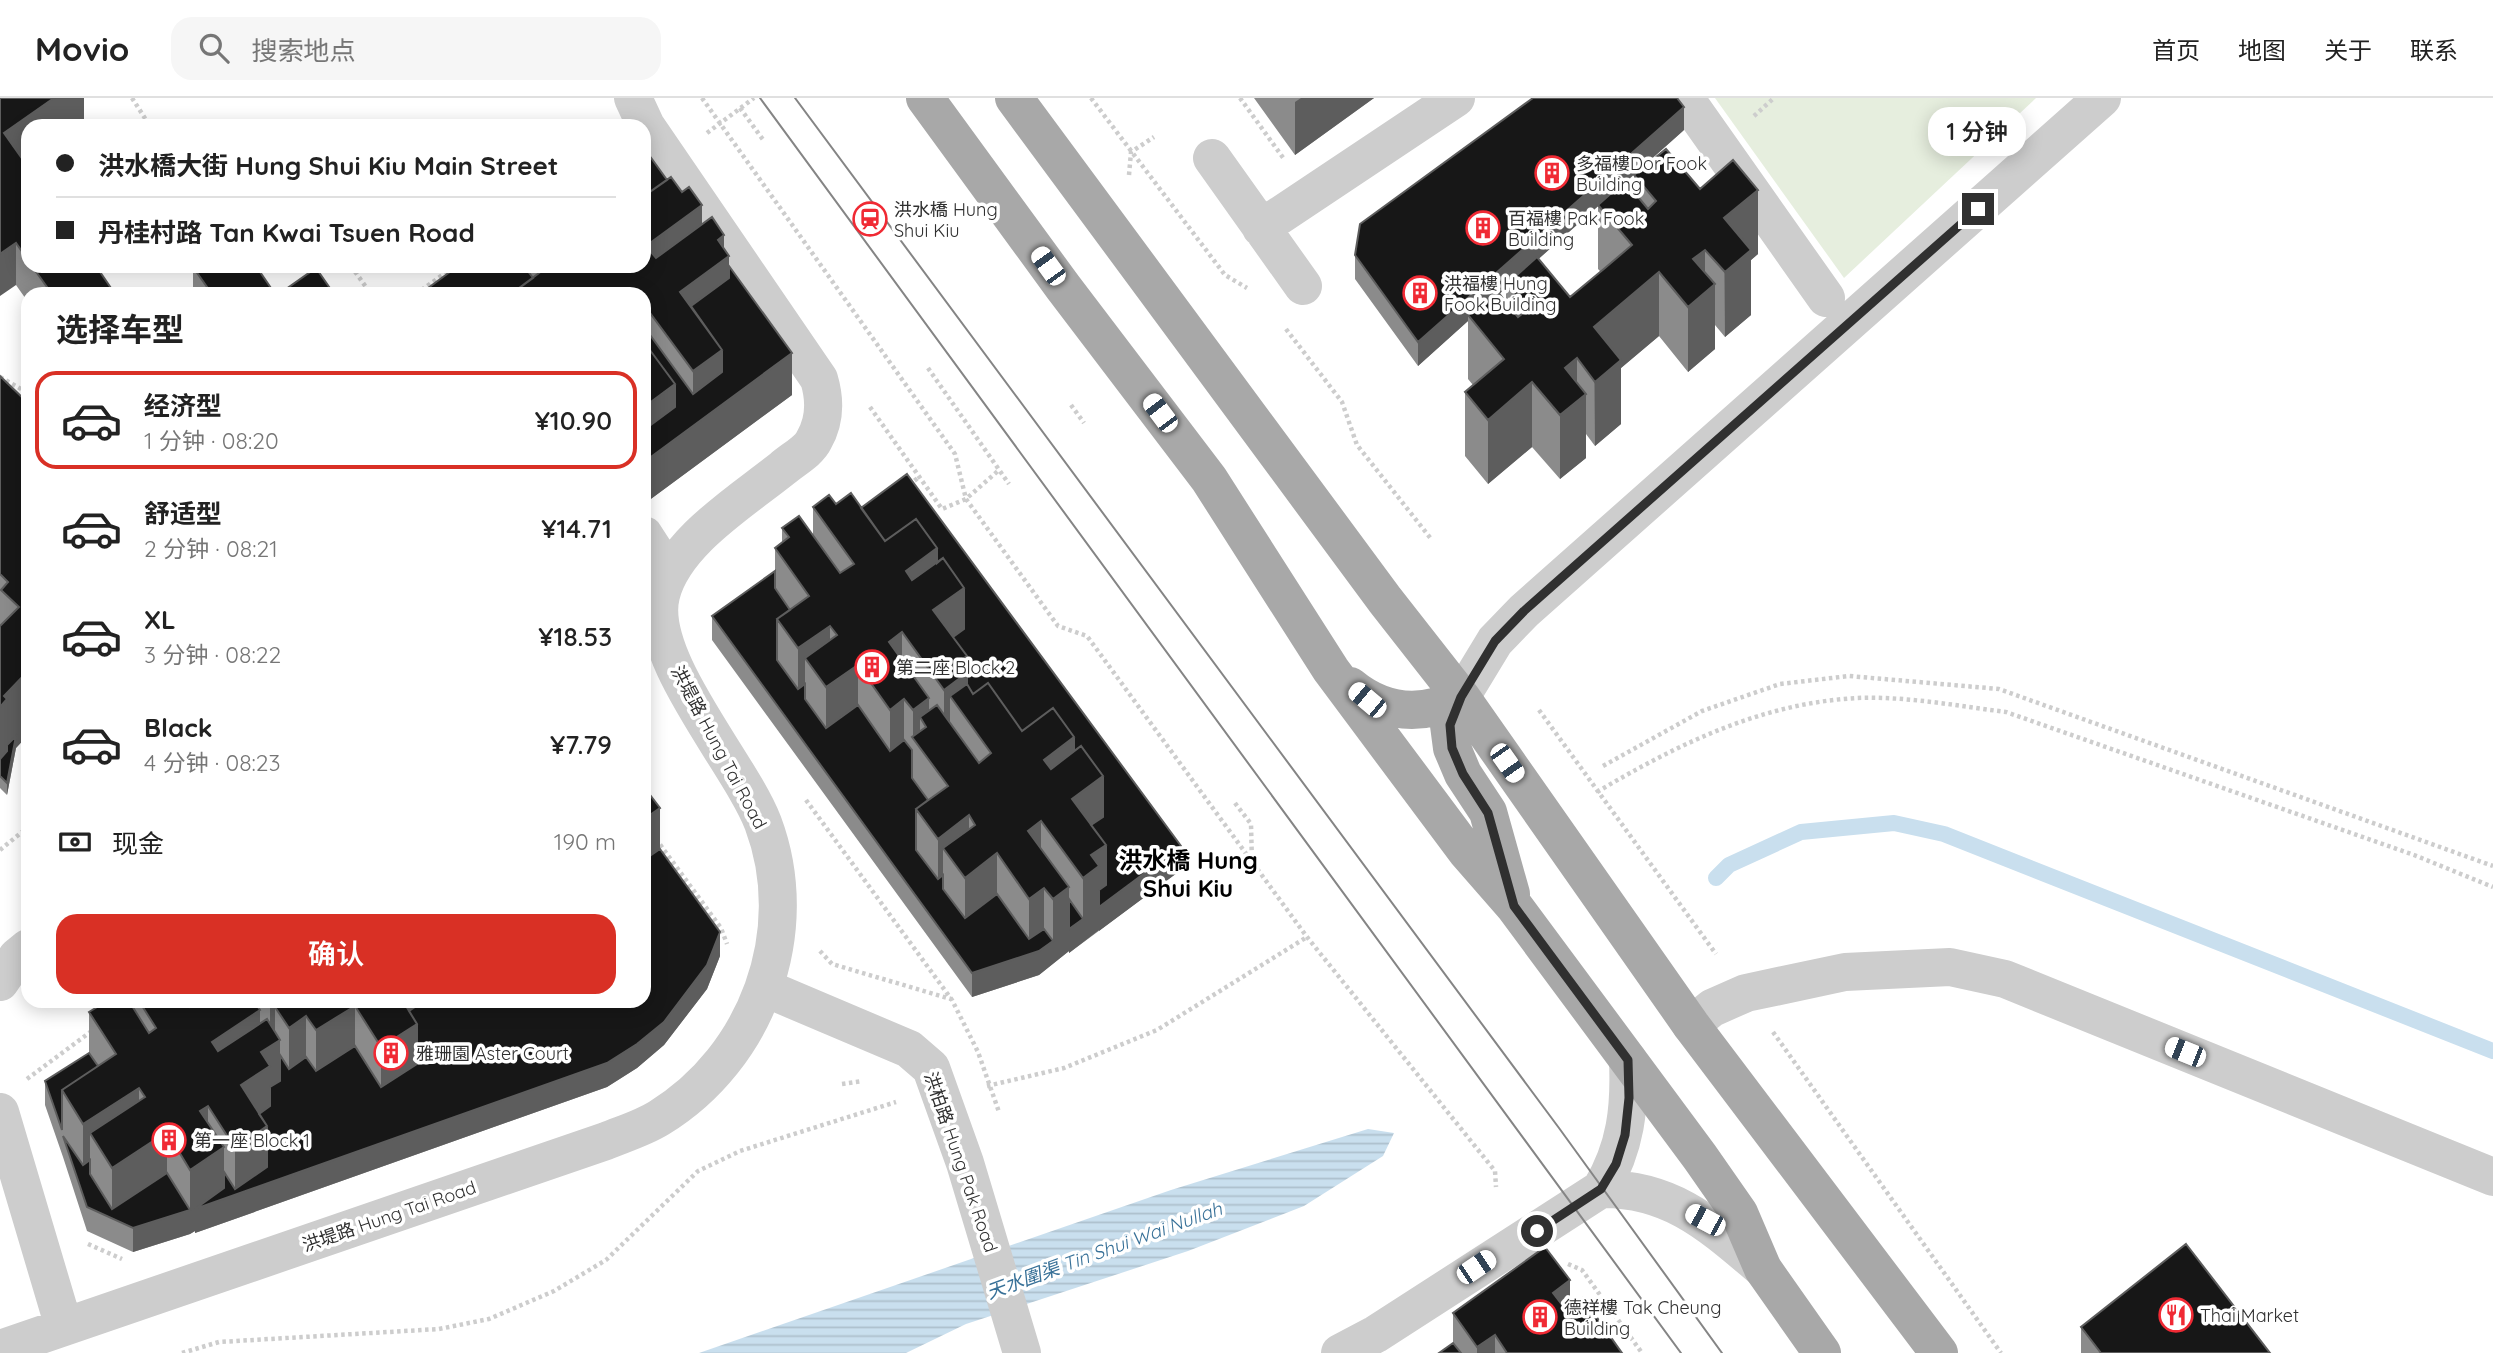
<!DOCTYPE html>
<html lang="zh">
<head>
<meta charset="utf-8">
<style>
	body { margin:0; font-family:Quicksand,"Noto Sans SC",sans-serif; background:#f6f6f6; color:#222; height:100vh; display:flex; flex-direction:column; font-size:26px; white-space:nowrap }
	* { box-sizing:border-box; margin:0 }
	p { font-size:23px; color:#767676 }
	.icon { flex:none; width:38px; height:38px; fill:none; stroke:currentColor; stroke-width:2; stroke-linecap:round; stroke-linejoin:round }
	.map { position:relative; flex:1; overflow:hidden }
	.panel { position:absolute; left:21px; top:189px; width:630px; height:721px; display:flex; flex-direction:column; background:#fff; border-radius:21px; box-shadow:0 4px 18px #0003 }
	.panel>* { flex:none }
	.hud { position:absolute; left:21px; top:21px; width:630px; height:154px; border-radius:21px; box-shadow:0 4px 18px #0003; display:grid; align-content:center; height:154px; padding:0 35px; background:#fff }
	.end { position:absolute; width:32px; height:32px; margin:-16px; border:9px solid #303030; background:#fff; box-shadow:0 0 0 4px #fff }
	.from { border-radius:50% }
	.bubble { position:absolute; height:49px; border-radius:21px; background:#fff; box-shadow:0 4px 18px #0003; font-size:23px; font-weight:600; line-height:49px; text-align:center }
	.car { position:absolute; width:21px; height:42px; margin:-21px -10px; border-radius:9px; box-shadow:0 0 5px 2px #0007; background:linear-gradient(#fff 24%,#345 0 40%,#fff 0 76%,#345 0 86%,#fff 0) }
	.hud b { display:flex; align-items:center; gap:24px; height:66px; font-size:26px }
	.hud b+b { border-top:2px solid #e0e0e0 }
	.hud i { width:18px; height:18px; background:#222 }
	ul { padding:0; list-style:none }
	li { display:flex; align-items:center; gap:21px; height:98px; margin:0 14px 10px; padding:0 21px; border:4px solid transparent; border-radius:21px }
	li div { flex:1 }
	li b { display:block; font-size:26px }
	li em { font-style:normal; font-weight:600 }
	li.active { border-color:#d93025 }
	li>.icon { width:63px; height:63px; stroke-width:1.5 }
	h2 { padding:0 35px; font-size:32px; line-height:84px }
	.pay { display:flex; align-items:center; gap:18px; height:77px; padding:0 35px; font-size:26px }
	.pay p { margin-inline-start:auto }
	.action { display:flex; gap:14px; margin-top:auto; padding:14px 35px }
	.action a { flex:1; height:80px; border-radius:21px; background:#d93025; color:#fff; font-size:28px; font-weight:600; line-height:80px; text-align:center }
	header { display:flex; align-items:center; gap:42px; box-sizing:border-box; height:98px; padding:0 35px; background:#fff; border-bottom:2px solid #e0e0e0 }
	header strong { font-size:33px }
	nav { display:flex; gap:38px; margin-inline-start:auto; font-size:24px }
	.search { width:490px; height:63px; background:#f6f6f6; display:flex; align-items:center; gap:18px; box-sizing:border-box; padding:0 24px; border-radius:21px; color:#767676; font-size:26px }
	.map>svg:first-child { display:block }
	.park { fill:#e6eede }
	.water { fill:url(#water-rules) }
	.lines { fill:none; stroke-linecap:round; stroke-linejoin:round }
	.stream { stroke:#c9dfee; stroke-width:16 }
	.path { stroke:#cdcdcd; stroke-width:4.5; stroke-dasharray:3.5 3.5; stroke-linecap:butt }
	.minor { stroke:#cdcdcd; stroke-width:38 }
	.major { stroke:#a8a8a8; stroke-width:38 }
	.tram { stroke:#858585; stroke-width:2 }
	.wall { fill:#8b8b8b; fill-rule:evenodd }
	.shaded-wall { fill:#5d5d5d }
	.building { fill:#171717; stroke:#5d5d5d; stroke-width:2 }
	.route { stroke:#303030; stroke-width:9 }
	.labels { text-anchor:middle; dominant-baseline:central; stroke-width:7; stroke-linejoin:round; paint-order:stroke }
	.poi-label { font-size:18px; fill:#303030; stroke:#fff; text-anchor:start }
	.street-label { font-size:18px; fill:#303030; stroke:#fff }
	.water-label { font-size:19px; font-style:italic; fill:#387198; stroke:#fff }
	.district-label { font-size:24px; font-weight:bold; fill:#000; stroke:#fff }
</style>
</head>
<body>
<header>
<strong>Movio</strong>
<div class="search"><svg class="icon" aria-label="search" viewBox="0 0 24 24"><circle cx="10" cy="10" r="6"/><path d="M15 15l6 6"/></svg>搜索地点</div>
<nav><a>首页</a><a>地图</a><a>关于</a><a>联系</a></nav>
</header>
<div class="map">
<svg width="2493" height="1255" viewBox="0 0 2493 1255">
	<defs>
		<pattern id="water-rules" width="6" height="5" patternUnits="userSpaceOnUse" patternTransform="scale(1.75)"><rect width="6" height="5" fill="#c9dfee"/><path d="M0 2.5h6" fill="none" stroke="#adc0cc"/></pattern>
	</defs>
	<rect width="100%" height="100%" fill="#fff"/>
	<!-- park -->
	<path class="park" d="M1715,0h321l-192,180z"/>
	<!-- water -->
	<path class="water" d="M1368,1031l26,4 -11,23 -79,50 -116,45 -222,73 -60,29h-207l472,-163z"/>
	<g class="lines">
		<!-- stream -->
		<path class="stream" d="M1716,780l13,-13 72,-33 93,-9 50,11 549,217"/>
		<!-- path -->
		<path class="path" d="M132,0l18,28
			M702,0l253,356 11,45 92,127 29,10 220,301 188,234 1,16
			M1091,0l134,177 22,13
			M1240,0l44,61
			M740,10l24,33
			M1754,18l20,-18
			M707,35l47,-35
			M1129,77l2,-23 23,-15
			M351,168l20,28
			M416,196l39,-28
			M1286,231l56,73 15,43 75,95
			M928,270l81,116
			M0,279l28,16
			M1071,307l13,18
			M870,309l72,102 24,-10 33,-29
			M909,387l10,-8
			M1539,612l177,244
			M1603,668l99,-55 78,-27 69,-8 150,13 494,177
			M1597,694c81,-48 165,-89 260,-94 49,-2 101,8 149,14l408,143 79,32
			M806,702l146,200 26,52 21,60
			M1235,705l16,21 1,40 -9,7
			M656,741l65,89 6,16
			M0,752l28,-23
			M820,853l12,13 119,35
			M1773,934l228,321
			M27,981l66,-49
			M842,986l20,-3
			M987,988l77,-18 93,-38 150,-93
			M88,1146l34,15
			M1568,1166l14,6 60,83
			M182,1255l37,-11 220,-13 50,-10 65,-28 52,-31 92,-89 42,-20 156,-49"/>
		<!-- minor -->
		<path class="minor" d="M1685,0l141,200
			M1212,60l91,128
			M1261,130l195,-130
			M644,437l24,37
			M1461,599l34,-56 29,-30 578,-513
			M0,884l17,-25 11,-9
			M765,890l144,61 22,19 34,95 57,190
			M1691,927l21,-17 34,-15 99,-21 105,-5 55,12 488,198
			M0,1014l64,215
			M1601,1091c71,-1 111,37 162,80
			M0,1251l606,-208c17,-7 37,-13 53,-23 98,-60 145,-186 104,-295 -23,-60 -118,-165 -102,-228 13,-53 81,-94 122,-127 9,-8 26,-17 31,-28 11,-19 11,-41 5,-61l-173,-253 -13,-28
			M1340,1255l36,-19 225,-145c25,-42 29,-81 27,-129"/>
		<!-- major -->
		<path class="major" d="M925,0l138,189 146,192 122,191 135,181 48,55 186,251 39,56 24,56 59,84
			M1014,0l371,502 76,97 230,328 248,328
			M1350,588c34,28 72,31 111,11
			M1461,599l-12,28 3,23 11,26 25,38 23,82"/>
		<!-- tram -->
		<path class="tram" d="M760,0l921,1255
			M795,0l764,1030 163,225"/>
	</g>
	<!-- wall -->
	<path class="wall" d="M0,0h84v21l-56,7v32l-4,3 4,6v99h68l19,28h-87v8l-12,-17z
		M1254,0h120l-79,57z
		M1684,32l-58,52 8,10v-17l66,14 58,65 -7,6v55l-26,22 -10,-12v24l-27,23 -29,-36 -38,32v56l-26,22 -9,-12v24l-26,21 -28,-32 -44,37 -23,-28v-64l8,-7 -5,-6v-58l-50,45 -63,-87v-24zM1598,108v63l3,3 -31,25 -32,-38zM1506,190v14l-7,-8z
		M667,82l35,44 22,25 5,17 63,129 -148,109v-210l-186,-28h186z
		M193,169l82,27h-82z
		M0,278l28,27v332l-12,13 -9,47 -7,-7z
		M836,406l25,4 320,362 -112,83v-2l-30,24 -67,22 -260,-357v-24l63,-45v-23l7,-6v-14l31,6v-27z
		M660,751l60,107 -13,33 -43,56 -27,23 -30,19 -412,146v-2l-5,3 -57,18 -46,-21 -24,-74 -18,-52v-24l44,-28v-41l41,-9v-2h514z
		M1570,1210l52,45h-183l14,-10v-30z
		M2081,1229l189,26h-189z"/>
	<!-- shaded-wall -->
	<path class="shaded-wall" d="M54,0h30v21l-10,7h-46v32l-24,17v-42z
		M1301,0h73l-79,57v-53z
		M1684,9v23l-177,157 -1,-2v3l-35,31 -3,-4v6l-50,45v-24z
		M1758,92v64l-7,6v55l-26,22 -1,-119z
		M702,107v42l16,-7 6,-5v24l5,-3v64l-49,-15 -24,18v-42l-12,-20v-42z
		M16,145v42l-16,11v-42z
		M1705,152v43l10,-9v65l-27,23v-65l5,-48z
		M1659,174v64l-38,32v56l-26,22 -1,-119z
		M650,215v60l-6,-9v-46z
		M722,252l70,3v42l-148,109v-97l31,-23 18,42v-55z
		M1577,260v43l9,-7v64l-26,21v-64l5,-47z
		M1532,284v65l-44,37v-64z
		M937,450l27,40v64l-79,-70z
		M830,528v54l28,-15v64l-32,23v-65l-21,-29v50l-7,5v-65z
		M902,534v65l-13,-55z
		M967,558v63l-17,-23v54l-6,4v-64l8,-24z
		M28,573v64l-12,13 -9,47v-12l-7,-12v-64l4,-11z
		M929,600v53l-3,-24 -6,-10v31l-7,-10v-28z
		M904,601v65l-14,10v-64z
		M1074,639l29,39v64l-81,-69z
		M660,710v65l-16,10v-64z
		M969,717v55l28,-17v65l-32,24v-64l-22,-30v51l-5,4v-64z
		M1041,723v65l-13,-55z
		M1106,747l75,1v24l-82,61v-24v23l-30,23v-24l14,-10v-41l8,-23z
		M1069,789v64l-30,24 -67,22v-24l57,-19v-55l15,-11v59l9,-6v-42z
		M720,834v24l-13,33 -43,56 -27,23 -30,19 -412,146v-2l-5,3 -57,18v-24l57,-18v-40l10,-59 8,-5v52l16,-11v52l11,-4v-47l-45,-100 70,-38v54l1,-12 9,-5v-46h47l38,5v64l-39,25v-65l-10,-14v65l-17,12v-65l-14,-21v36l5,-3v65l-13,78z
		M391,903h58l-32,87 -36,23v-64z
		M139,990v54l28,-10v65l-55,21v-50l-22,-35v51l-7,4v-64z
		M1570,1182v54l-17,-41z
		M1495,1237v18h-18v-6z"/>
	<!-- building -->
	<path class="building" d="M0,0h54l-50,35 24,34v93l-12,-17 -16,11z
		M1533,0h144l7,9 -266,235 -63,-87 5,-31z
		M644,50l23,32 -23,16z
		M1666,51l34,40 33,-29 25,30 -34,28 27,32 -26,22 -20,-22 -12,9 22,25 -27,23 -29,-35 -65,55 27,33 -26,22 -18,-24 -12,10 21,26 -26,21 -28,-33 -44,38 -23,-28 39,-33 -36,-44 29,-24 21,26 9,-7 -21,-25 31,-28 33,40 35,-29 27,-23 -34,-40 27,-24 23,28 8,-8 -22,-26z
		M671,79l11,15 7,-5 13,18 -56,41 10,12 56,-41 12,18 -6,5 11,16 -49,36 42,58 -29,21 -43,-58 -6,5v-24h-133l32,-24 -3,-4h104v-70z
		M32,168h64l19,28h-63z
		M195,168h61l19,28h-63l-19,-27z
		M458,168h66l9,12 -22,16h-91z
		M729,168l63,87 -148,109v-32l31,-23v-23l-31,-42v-2l6,-5 43,59 29,-22v-22l-31,-44 38,-28z
		M316,170l18,26h-55z
		M644,244l31,42 -31,23z
		M0,278l28,27v268l-24,25 3,3 -7,8v-81l19,-19 -18,-17 7,-8 -8,-8z
		M907,376l274,372 -82,61v-17l7,-5v-40l-15,-20 12,-8v-41l-22,-30 -7,5v-14l-21,-29 -31,23 -34,-48 -15,11 -6,-10v-28l-14,-19 11,-8v-41l-21,-30 -6,5v-15l-21,-29 -31,22 -24,-33z
		M851,395l34,48 31,-22 21,29 -31,23 6,9 31,-22 21,30 -31,22 34,46 -15,10 8,12 -16,12 -42,-58 -13,10 40,56 -16,12 -9,-11 -14,11 -32,-45 -32,22 -21,-29 32,-23 -7,-9 -32,22 -21,-29 32,-23 -34,-48 14,-11 -7,-9 17,-12 41,57 14,-9 -41,-57 16,-12 7,9z
		M775,473v17l15,22 -13,9v41l21,29 7,-5v15l21,29 32,-23 32,46 14,-11 8,10v28l16,22 -12,9v41l22,29 5,-4v14l22,29 32,-24 32,45 15,-10 9,12 -14,10 -67,22 -260,-357z
		M988,585l34,48 31,-23 21,29 -30,23 7,9 30,-23 22,30 -31,23 34,46 -15,10 8,11 -16,12 -42,-57 -13,10 41,56 -16,12 -9,-11 -15,11 -32,-46 -32,25 -22,-30 32,-23 -6,-10 -31,24 -22,-30 32,-23 -36,-49 14,-10 -6,-10 17,-12 42,58 12,-10 -41,-57 17,-12 6,10z
		M16,638l-9,47 -7,-7v-17l7,-8v-6z
		M644,689l16,21 -16,11z
		M660,751l60,83 -13,33 -43,57 -27,22 -30,19 -412,146 29,-21v-16l11,17 32,-22v-41l-8,-12 11,-8v-19l10,-6v-26l9,14 17,-12 10,14 39,-25 26,41 36,-23v-40l-8,-13 15,-10h220v-141z
		M1069,801l14,20 -14,10z
		M107,903h22l20,32 7,-5 -17,-27h47l4,6 10,-6h54l6,9 -48,32 6,9 49,-32 13,21 -19,12 9,14 -29,19 26,41 -32,22 -27,-42 -8,5 24,36 -34,23 -23,-38 -55,36 -22,-35 55,-36 -6,-9 -56,36 -21,-34 54,-36 -27,-42z
		M186,903h14l-10,6z
		M285,903h118l14,23 -36,23 -26,-41 -39,24 -10,-14 -17,12 -14,-21z
		M89,955l9,13 -36,24v40l-17,-49z
		M63,1038l20,29 7,-5v14l22,35 55,-36 23,37 -57,18 -46,-21z
		M2186,1146l84,109h-169l-20,-26z
		M1545,1149l25,33 -17,13 13,17 17,-12 39,55h-115l-12,-18 -18,12 -24,-34z
		M1453,1245l8,10h-22z"/>
	<g class="lines">
		<!-- route -->
		<path class="route" d="M1537,1133l64,-42 15,-25 9,-29 4,-37 -1,-38 -114,-154 -26,-93 -25,-39 -11,-26 -2,-23 11,-28 34,-56 29,-30 454,-402"/>
	</g>
	<!-- icons -->
	<defs>
		<symbol id="building-ring" viewBox="-11 -11 22 22"><circle r="9.5" fill="#fff" stroke="#f02a34" stroke-width="1.5"/><path d="M-4-6H4V6H1V3H-1V6H-4ZM-2.5-4.3h1.7v1.8h-1.7ZM.8-4.3h1.7v1.8H.8ZM-2.5-1h1.7V.8h-1.7ZM.8-1h1.7V.8H.8Z" fill="#f02a34"/></symbol>
		<symbol id="station-ring" viewBox="-11 -11 22 22"><circle r="9.5" fill="#fff" stroke="#f02a34" stroke-width="1.5"/><path d="M-3-6H3Q5-6 5-4V2Q5 4 3 4L4.5 6H3L1.5 4h-3L-3 6H-4.5L-3 4Q-5 4-5 2V-4Q-5-6-3-6ZM-3.5-4v3h7v-3ZM-3.5 1v1.5H-2V1ZM2 1v1.5H3.5V1Z" fill="#f02a34"/></symbol>
		<symbol id="restaurant-ring" viewBox="-11 -11 22 22"><circle r="9.5" fill="#fff" stroke="#f02a34" stroke-width="1.5"/><path d="M-5-6h1v4h1v-4h1v4h1v-4h1v5L-1.5 .5V6h-2V.5L-5-1ZM5-6V6H3V1.5H1.5Q1.5-4 5-6Z" fill="#f02a34"/></symbol>
	</defs>
	<g fill-rule="evenodd">
		<use href="#building-ring" x="1533" y="56" width="38" height="38"/>
		<use href="#station-ring" x="851" y="102" width="38" height="38"/>
		<use href="#building-ring" x="1464" y="111" width="38" height="38"/>
		<use href="#building-ring" x="1401" y="176" width="38" height="38"/>
		<use href="#building-ring" x="853" y="550" width="38" height="38"/>
		<use href="#building-ring" x="372" y="936" width="38" height="38"/>
		<use href="#building-ring" x="150" y="1023" width="38" height="38"/>
		<use href="#restaurant-ring" x="2157" y="1198" width="38" height="38"/>
		<use href="#building-ring" x="1521" y="1200" width="38" height="38"/>
	</g>
	<g class="labels">
		<!-- poi labels -->
		<g class="poi-label">
			<text x="1576" y="65">多福樓Dor Fook<tspan x="1576" dy="21">Building</tspan></text>
			<text x="894" y="111">洪水橋 Hung<tspan x="894" dy="21">Shui Kiu</tspan></text>
			<text x="1508" y="120">百福樓 Pak Fook<tspan x="1508" dy="21">Building</tspan></text>
			<text x="1444" y="185">洪福樓 Hung<tspan x="1444" dy="21">Fook Building</tspan></text>
			<text x="896" y="569">第二座 Block 2</text>
			<text x="416" y="955">雅珊園 Aster Court</text>
			<text x="194" y="1042">第一座 Block 1</text>
			<text x="1564" y="1209">德祥樓 Tak Cheung<tspan x="1564" dy="21">Building</tspan></text>
			<text x="2200" y="1217">Thai Market</text>
		</g>
		<!-- street labels -->
		<g class="street-label">
			<text transform="translate(719 649) rotate(62)">洪堤路 Hung Tai Road</text>
			<text transform="translate(961 1064) rotate(71)">洪柏路 Hung Pak Road</text>
			<text transform="translate(389 1118) rotate(-19)">洪堤路 Hung Tai Road</text>
		</g>
		<!-- water labels -->
		<g class="water-label">
			<text transform="translate(1104 1152) rotate(-20)">天水圍渠 Tin Shui Wai Nullah</text>
		</g>
		<!-- district labels -->
		<g class="district-label">
			<text x="1188" y="762">洪水橋 Hung<tspan x="1188" dy="28">Shui Kiu</tspan></text>
		</g>
	</g>
</svg>
<i class="end from" style="left:1537px;top:1133px"></i>
<i class="end" style="left:1978px;top:111px"></i>
<div class="bubble" style="left:1928px;top:9px;width:98px">1 分钟</div>
<i class="car" style="left:1048px;top:168px;rotate:324deg"></i>
<i class="car" style="left:1160px;top:315px;rotate:323deg"></i>
<i class="car" style="left:1367px;top:602px;rotate:310deg"></i>
<i class="car" style="left:1507px;top:665px;rotate:145deg"></i>
<i class="car" style="left:2185px;top:954px;rotate:292deg"></i>
<i class="car" style="left:1705px;top:1122px;rotate:298deg"></i>
<i class="car" style="left:1476px;top:1169px;rotate:56deg"></i>
<div class="hud">
<b><i class="from"></i>洪水橋大街 Hung Shui Kiu Main Street</b>
<b><i></i>丹桂村路 Tan Kwai Tsuen Road</b>
</div>
<section class="panel">
<h2>选择车型</h2>
<ul>
<li class="active"><svg class="icon" aria-label="car" viewBox="0 0 24 24"><path d="M5 17H2v-5l4-1 3-4h7l3 4 3 1v5h-3M9 17h6M6 11h13"/><circle cx="7" cy="17" r="2"/><circle cx="17" cy="17" r="2"/></svg><div><b>经济型</b><p>1 分钟 · 08:20</p></div><em>¥10.90</em></li>
<li><svg class="icon" aria-label="car" viewBox="0 0 24 24"><path d="M5 17H2v-5l4-1 3-4h7l3 4 3 1v5h-3M9 17h6M6 11h13"/><circle cx="7" cy="17" r="2"/><circle cx="17" cy="17" r="2"/></svg><div><b>舒适型</b><p>2 分钟 · 08:21</p></div><em>¥14.71</em></li>
<li><svg class="icon" aria-label="car" viewBox="0 0 24 24"><path d="M5 17H2v-5l4-1 3-4h7l3 4 3 1v5h-3M9 17h6M6 11h13"/><circle cx="7" cy="17" r="2"/><circle cx="17" cy="17" r="2"/></svg><div><b>XL</b><p>3 分钟 · 08:22</p></div><em>¥18.53</em></li>
<li><svg class="icon" aria-label="car" viewBox="0 0 24 24"><path d="M5 17H2v-5l4-1 3-4h7l3 4 3 1v5h-3M9 17h6M6 11h13"/><circle cx="7" cy="17" r="2"/><circle cx="17" cy="17" r="2"/></svg><div><b>Black</b><p>4 分钟 · 08:23</p></div><em>¥7.79</em></li>
</ul>
<div class="pay"><svg class="icon" aria-label="cash" viewBox="0 0 24 24"><path d="M3 7h18v10H3z"/><circle cx="12" cy="12" r="2"/></svg>现金<p>190 m</p></div>
<div class="action"><a>确认</a></div>
</section>
</div>
</body>
</html>
